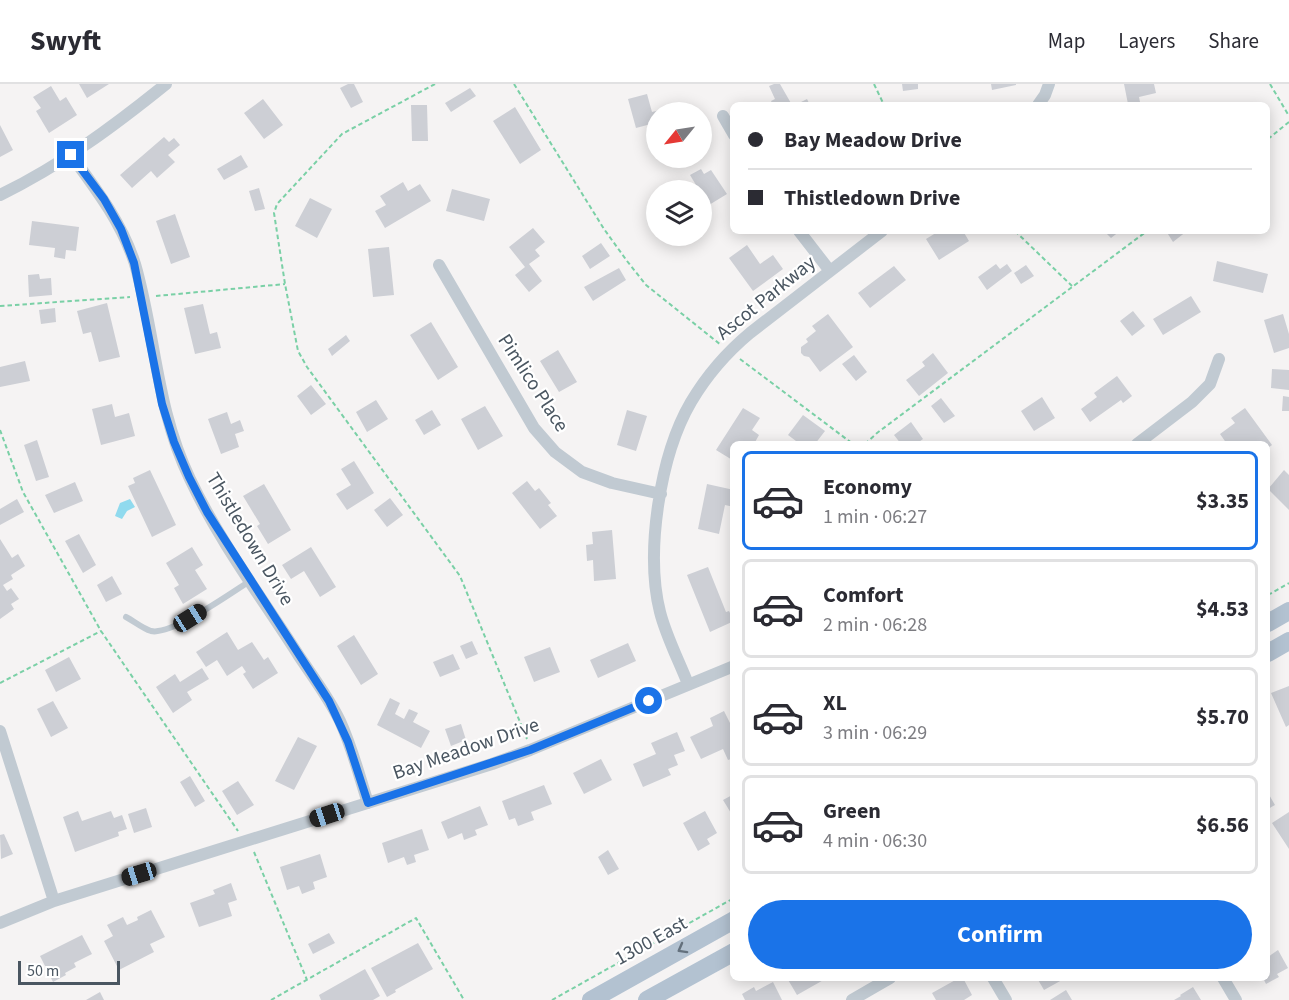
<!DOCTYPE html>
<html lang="en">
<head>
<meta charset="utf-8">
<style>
	body { margin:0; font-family:"Source Sans 3",sans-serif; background:#f2f2f3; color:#2b2b33; height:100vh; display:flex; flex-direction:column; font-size:22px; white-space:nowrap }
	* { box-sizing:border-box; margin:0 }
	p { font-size:20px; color:#7c7c81 }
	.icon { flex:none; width:33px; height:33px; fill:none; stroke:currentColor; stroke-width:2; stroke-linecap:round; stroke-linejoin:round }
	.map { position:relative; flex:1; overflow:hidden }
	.sheet { position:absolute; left:730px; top:357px; width:540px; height:540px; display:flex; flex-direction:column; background:#fff; border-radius:9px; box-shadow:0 3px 15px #0003 }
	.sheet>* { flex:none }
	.banner { position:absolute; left:730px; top:18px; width:540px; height:132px; border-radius:9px; box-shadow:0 3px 15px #0003; display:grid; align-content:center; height:132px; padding:0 18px; background:#fff }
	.needle { width:39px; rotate:240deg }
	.controls { position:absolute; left:646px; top:18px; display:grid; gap:12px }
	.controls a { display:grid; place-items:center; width:66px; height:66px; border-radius:50%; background:#fff; box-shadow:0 3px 15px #0003; font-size:30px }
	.scale { position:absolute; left:18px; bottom:15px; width:102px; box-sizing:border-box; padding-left:6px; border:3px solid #4a5661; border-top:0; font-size:16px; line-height:21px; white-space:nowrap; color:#4a5661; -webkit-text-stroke:4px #fff; paint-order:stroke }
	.end { position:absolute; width:27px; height:27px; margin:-14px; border:8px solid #1a73e8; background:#fff; box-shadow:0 0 0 3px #fff }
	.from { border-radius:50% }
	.car { position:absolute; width:18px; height:36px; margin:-18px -9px; border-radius:8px; box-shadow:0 0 4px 2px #0007; background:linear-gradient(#222 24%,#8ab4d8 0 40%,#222 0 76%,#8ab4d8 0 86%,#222 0) }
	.banner b { display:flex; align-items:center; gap:21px; height:57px; font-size:22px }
	.banner b+b { border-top:2px solid #e1e1e2 }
	.banner i { width:15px; height:15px; background:#2b2b33 }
	ul { padding:10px 0 0; list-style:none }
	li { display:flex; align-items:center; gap:18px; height:99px; margin:0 12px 9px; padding:0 6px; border:3px solid #e1e1e2; border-radius:9px }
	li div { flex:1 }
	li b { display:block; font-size:22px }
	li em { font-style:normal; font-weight:700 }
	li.selected { border-color:#1a73e8 }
	li>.icon { width:54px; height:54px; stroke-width:1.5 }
	.action { display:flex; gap:12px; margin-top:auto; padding:12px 18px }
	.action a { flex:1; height:69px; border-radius:36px; background:#1a73e8; color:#fff; font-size:24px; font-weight:700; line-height:69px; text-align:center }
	header { display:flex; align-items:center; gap:36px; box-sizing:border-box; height:84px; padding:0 30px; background:#fff; border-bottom:2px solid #e1e1e2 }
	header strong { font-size:28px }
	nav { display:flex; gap:33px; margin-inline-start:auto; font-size:21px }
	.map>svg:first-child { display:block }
	.water { fill:#90daee }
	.building { fill:#cdcfd5 }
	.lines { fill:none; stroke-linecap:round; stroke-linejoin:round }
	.path { stroke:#7ad0a6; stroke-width:2; stroke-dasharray:4.5 3; stroke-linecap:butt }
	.service { stroke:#c1cad2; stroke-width:6 }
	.minor { stroke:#c1cad2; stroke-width:12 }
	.primary { stroke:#b3c2d1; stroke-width:18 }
	.oneway { stroke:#64717d }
	.route { stroke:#1a73e8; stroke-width:8 }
	.labels { text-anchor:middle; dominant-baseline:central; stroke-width:4.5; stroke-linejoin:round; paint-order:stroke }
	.street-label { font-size:20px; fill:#4a5661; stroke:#fff }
</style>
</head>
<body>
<header>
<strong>Swyft</strong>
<nav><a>Map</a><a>Layers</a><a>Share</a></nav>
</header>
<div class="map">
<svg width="1289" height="916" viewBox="0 0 1289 916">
	<rect width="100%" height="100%" fill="#f5f3f3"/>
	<!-- water -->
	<path class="water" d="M130,415l5,8 -8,4 -5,8 -7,-3 5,-13z"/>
	<!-- building -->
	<path class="building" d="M79,0h30l-22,14z
		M348,0h6l9,18 -12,6 -11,-20z
		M774,0h6l12,21h-19l-2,-4 4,-2 -6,-13z
		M902,0h16v5l-15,2z
		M991,0h25v1l-24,5z
		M1124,0h30l2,9 -17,4 1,5 -12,2z
		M51,2l9,15 6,-4 11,18 -28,18 -13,-22 5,-3 -8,-11z
		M470,4l6,8 -25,16 -6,-9z
		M647,10l5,18 12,-3 1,3h-8v17l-4,1 -2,-6 -15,4 -8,-29z
		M263,15l20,26 -19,14 -20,-26z
		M807,15l3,6h-15z
		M411,21h16l1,36h-16z
		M515,23l26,43 -21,14 -27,-43z
		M0,41l13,25 -13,7z
		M164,53l5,5 5,-4 6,7 -12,10 7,7 -18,16 -6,-7 -19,17 -12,-13z
		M241,71l7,12 -24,13 -7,-11z
		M701,85l3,5 7,-4 16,24 -18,11 -7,-10v-5h-3l-9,-15z
		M403,98l5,9 12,-7 11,17 -46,27 -10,-17 11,-6 -6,-9z
		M259,104l6,21 -10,2 -6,-20z
		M452,105l38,10 -6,22 -38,-10z
		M310,114l22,11 -15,29 -22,-12z
		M175,130l15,43 -19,7 -15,-43z
		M32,137l47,6 -3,24 -10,-1 -1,9 -11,-2 1,-9 -26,-3z
		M533,144l12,14 -10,8 5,6 -11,8 13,17 -13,11 -14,-17 10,-8 -16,-20z
		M939,147h24l6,10 -30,19 -13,-21z
		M1104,147h16l-9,7z
		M1166,147h21l-14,11z
		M601,159l9,13 -20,13 -8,-13z
		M747,161l13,19 13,-9 10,14 -30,22 -24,-33z
		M389,163l5,48 -21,2 -5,-48z
		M1217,177l51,13 -5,19 -50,-12z
		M996,180l4,5 7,-5 5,7 -25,19 -9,-13z
		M1026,181l8,11 -13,8 -7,-11z
		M894,182l12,14 -36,28 -12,-15z
		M619,184l7,12 -33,21 -9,-14z
		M39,190l1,5 11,-1 1,17 -23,2 -1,-22z
		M1191,212l10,16 -38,23 -10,-16z
		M107,219l13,54 -21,5 -8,-30 -8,2 -6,-23z
		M203,220l7,30 7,-2 4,16 -26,6 -11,-46z
		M55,224l1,14 -15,2 -2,-14z
		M1133,227l12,15 -13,10 -12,-15z
		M828,230l25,33 -33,25 -11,-15 -5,-1 -3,-3v-6l7,-5 -2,-3 10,-8 -4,-5z
		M1283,230l6,20v14l-15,5 -10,-33z
		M431,238l27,45 -20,13 -28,-45z
		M346,251l4,6 -18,15 -4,-7z
		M558,266l19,32 -18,10 -19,-31z
		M933,269l15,20 -29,23 -13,-16 19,-14 -3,-4z
		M854,271l13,17 -11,9 -14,-17z
		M25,277l5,20 -30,6v-20z
		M1272,285l17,1v20l-18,-2z
		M1117,292l15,20 -9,7 -2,-3 -31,22 -9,-13 16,-12 -3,-4z
		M311,301l15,19 -15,11 -14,-19z
		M1283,312l6,1v14h-7z
		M1042,313l13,21 -21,13 -13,-20z
		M941,314l14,18 -11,7 -13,-17z
		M376,316l12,19 -21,13 -11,-20z
		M112,320l3,13 14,-4 6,23 -34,9 -9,-36z
		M485,322l18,30 -25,14 -17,-31z
		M743,324l17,10 -8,12 7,5 -5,9h-20v17l-18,-11z
		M1245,324l27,37 -4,3v-4h-41l-7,-10 15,-11 -4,-5z
		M432,326l9,15 -17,10 -9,-15z
		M627,326l20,6 -11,35 -19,-6z
		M227,328l4,12 9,-4 4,11 -9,3 4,13 -18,7 -13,-35z
		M803,331l22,16 -10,13h-15l-12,-9z
		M911,338l12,17 -7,5h-15l-7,-9z
		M37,356l12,37 -13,4 -12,-36z
		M354,377l20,32 -27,17 -11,-16 15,-9 -10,-16z
		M150,386l26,55 -24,12 -24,-51 7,-3 -2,-5z
		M1284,386l5,5v35l-21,-21z
		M527,397l8,10 4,-3 12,15 -3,2 9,11 -17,13 -28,-36z
		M75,398l8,19 -29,12 -9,-18z
		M264,400l27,46 -23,14 -11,-18 3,-2 -17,-28z
		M707,400l27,6v17l-9,-2 -6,29 -21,-5z
		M390,414l13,17 -16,12 -13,-17z
		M17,415l7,13 -24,13v-16z
		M612,446l4,49 -22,2 -1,-21 -6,1 -1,-16 7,-1 -1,-12z
		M79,450l17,31 -13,8 -18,-32z
		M0,455l12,19 6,-4 7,12 -14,9 2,4 -10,6 4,6 4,-3 8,11 -8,5 3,5 -14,10z
		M192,463l11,18 -8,5 12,19 -24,15 -9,-16 5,-3 -13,-22z
		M311,463l25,40 -16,10 -16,-26 -13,8 -9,-14z
		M708,483l18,45 3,-1 5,10 -24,11 -23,-57z
		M112,492l10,18 -16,8 -9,-17z
		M227,548l11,18 14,-8 12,18 4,-3 10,16 -25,16 -10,-15 3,-2 -4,-6 -15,10 -10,-16 -11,7 -10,-15z
		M354,551l24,39 -17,11 -24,-39z
		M472,557l6,13 -12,5 -6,-13z
		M628,559l8,18 -38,17 -8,-18z
		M550,563l10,25 -26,10 -10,-25z
		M453,570l7,15 -20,8 -7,-15z
		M69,573l12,22 -25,13 -11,-22z
		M202,584l7,11 -22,13 5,8 -19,13 -17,-26 19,-13 5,8z
		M1289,602v39l-3,2 -15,-34z
		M390,614l10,5 -5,11 9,5 5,-10 9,4 -5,9 17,9 -9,17 -44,-23z
		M53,617l15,27 -17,9 -14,-28z
		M724,627l10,20v27l-6,2 -5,-11 -22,10 -11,-22 23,-11 -3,-8z
		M461,640l5,16 -15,6 -6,-17z
		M677,648l8,19 -11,4 4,10 -10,4 3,6 -28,12 -10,-23 23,-10 -5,-11z
		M298,653l19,9 -23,44 -19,-9z
		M601,675l11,21 -28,14 -11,-21z
		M190,692l15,25 -10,6 -15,-25z
		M238,697l16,24 -17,10 -15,-24z
		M544,701l8,19 -21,8 3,8 -16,6 -3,-8 -6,2 -7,-19z
		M1268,709l7,12 -7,4z
		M734,710v24l-11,-18z
		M480,722l8,19 -13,5 2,5 -13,5 -2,-7 -14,6 -7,-17z
		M146,724l6,19 -18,6 -6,-19z
		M78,727l4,10 29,-10 3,7 8,-3 5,14 -9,3 1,4 -44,16 -12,-35z
		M705,727l12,22 -10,6 3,5 -12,7 -15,-28z
		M1289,728v37l-17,-26z
		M422,745l7,21 -15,5 2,7 -9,3 -3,-8 -16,6 -6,-20z
		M4,750l9,20 -12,5 -1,-24z
		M608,766l11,19 -11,6 -10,-18z
		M320,770l7,23 -14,5 2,7 -13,5 -3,-8 -12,4 -7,-23z
		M231,799l6,17 -9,3 4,13 -33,11 -9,-24 25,-9 -2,-4z
		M151,826l14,27 -15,7 4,8 -35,18 -15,-29 9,-5 -6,-11 16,-8 4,8 11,-5 -1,-3z
		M329,849l6,10 -22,11 -5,-10z
		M82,851l10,19 -18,9 2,4 -11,6 1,2 -13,7 -13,-26z
		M418,859l15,26 -38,21 1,2 -9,5 -16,-29z
		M1278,866l10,18 -11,6 2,3 -13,7 -3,-6h5v-21z
		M365,885l15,27 -7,4h-52l-2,-5z
		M787,894h40l-30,17z
		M959,894h4l9,17 -8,5h-28l-4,-7z
		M1037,894h25v2l-18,10z
		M773,898l9,18h-37l-3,-6 12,-7 2,4z
		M1193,903l8,13h-27l7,-4 -1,-1z
		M1066,906l6,10h-22z
		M100,908l4,8h-18z"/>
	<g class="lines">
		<!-- path -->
		<path class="path" d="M435,0l-93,50 -65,70 -3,9 11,71 13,67 9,16 153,209 67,163
			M514,0l90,145 23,32 19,24 75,60
			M874,0l10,21
			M1270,0l19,32
			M1268,55l21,-17
			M1015,147l57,55
			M156,212l129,-12
			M0,222l130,-9
			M740,275l113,85
			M0,346l23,62 78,139 137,200
			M865,360l12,-11 270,-202
			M1268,511l21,-12
			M0,599l101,-52
			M254,768l53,128
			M271,916l145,-82 48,82
			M552,916l182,-102"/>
		<!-- service -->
		<path class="service" d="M126,533c8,4 16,11 25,14 20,5 80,-38 99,-50"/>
		<!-- minor -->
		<path class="minor" d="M1038,21l7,-10 4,-11
			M723,32l11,19
			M71,71c25,34 51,68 64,109 21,73 21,145 55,215 29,62 72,119 109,177 14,21 30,42 41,65 12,26 19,54 28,82
			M0,111c60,-29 114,-69 166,-111
			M799,147l31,40
			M439,181l95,163 21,24 27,20 30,11 49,11
			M1137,360l55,-42 18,-18 9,-25
			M688,600c-9,-23 -22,-48 -28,-72 -15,-60 0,-157 31,-210 16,-27 35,-49 59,-69l132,-102
			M0,647l54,170
			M0,839l54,-22 438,-137 38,-14 204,-84
			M993,894l13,22
			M1223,894l13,22
			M852,916l38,-22"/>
		<!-- primary -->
		<path class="primary" d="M1268,539l21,-12
			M1268,569l21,-12
			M591,916l143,-80
			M647,916l87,-48"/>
	</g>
	<!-- one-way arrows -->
	<defs><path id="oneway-chevron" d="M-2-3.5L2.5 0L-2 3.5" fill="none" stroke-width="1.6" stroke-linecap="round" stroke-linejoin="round" transform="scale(1.5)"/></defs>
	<use class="oneway" href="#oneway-chevron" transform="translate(682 865) rotate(151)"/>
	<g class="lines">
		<!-- route -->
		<path class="route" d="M71,71l33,44 17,30 13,34 28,141 12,38 15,35 18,35 122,189 19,41 20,61 162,-53 119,-49"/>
	</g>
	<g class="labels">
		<!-- street labels -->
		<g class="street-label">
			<text transform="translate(766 214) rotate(-39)">Ascot Parkway</text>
			<text transform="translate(533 299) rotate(57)">Pimlico Place</text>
			<text transform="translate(250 455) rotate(59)">Thistledown Drive</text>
			<text transform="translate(466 665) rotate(-19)">Bay Meadow Drive</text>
			<text transform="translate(651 857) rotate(-29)">1300 East</text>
		</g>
	</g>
</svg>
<div class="controls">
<a><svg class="needle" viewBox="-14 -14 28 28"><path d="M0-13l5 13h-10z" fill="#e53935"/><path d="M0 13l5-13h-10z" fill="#7c7c81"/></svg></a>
<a><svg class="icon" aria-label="layers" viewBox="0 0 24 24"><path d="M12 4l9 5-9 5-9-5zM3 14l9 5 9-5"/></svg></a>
</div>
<div class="scale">50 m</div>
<i class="end from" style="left:649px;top:617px"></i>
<i class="end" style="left:71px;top:71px"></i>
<i class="car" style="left:190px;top:534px;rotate:58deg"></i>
<i class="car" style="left:327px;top:731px;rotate:252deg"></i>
<i class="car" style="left:139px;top:790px;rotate:253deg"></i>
<div class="banner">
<b><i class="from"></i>Bay Meadow Drive</b>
<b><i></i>Thistledown Drive</b>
</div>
<section class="sheet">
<ul>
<li class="selected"><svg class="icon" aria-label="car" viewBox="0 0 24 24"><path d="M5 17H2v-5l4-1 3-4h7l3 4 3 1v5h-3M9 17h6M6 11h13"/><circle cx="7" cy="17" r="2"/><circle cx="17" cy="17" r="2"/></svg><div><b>Economy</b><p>1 min · 06:27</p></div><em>$3.35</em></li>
<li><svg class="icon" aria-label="car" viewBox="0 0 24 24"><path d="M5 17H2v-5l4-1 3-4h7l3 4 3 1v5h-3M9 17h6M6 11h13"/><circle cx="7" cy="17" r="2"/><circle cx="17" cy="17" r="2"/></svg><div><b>Comfort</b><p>2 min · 06:28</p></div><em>$4.53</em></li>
<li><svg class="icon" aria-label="car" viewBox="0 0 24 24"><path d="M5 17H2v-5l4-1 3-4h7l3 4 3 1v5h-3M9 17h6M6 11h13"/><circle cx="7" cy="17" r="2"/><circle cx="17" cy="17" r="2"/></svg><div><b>XL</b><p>3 min · 06:29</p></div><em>$5.70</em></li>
<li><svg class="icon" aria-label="car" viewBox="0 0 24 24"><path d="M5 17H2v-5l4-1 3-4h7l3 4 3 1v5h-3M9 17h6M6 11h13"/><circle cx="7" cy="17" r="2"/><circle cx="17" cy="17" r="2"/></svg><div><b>Green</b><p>4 min · 06:30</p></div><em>$6.56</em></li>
</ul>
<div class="action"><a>Confirm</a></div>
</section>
</div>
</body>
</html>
